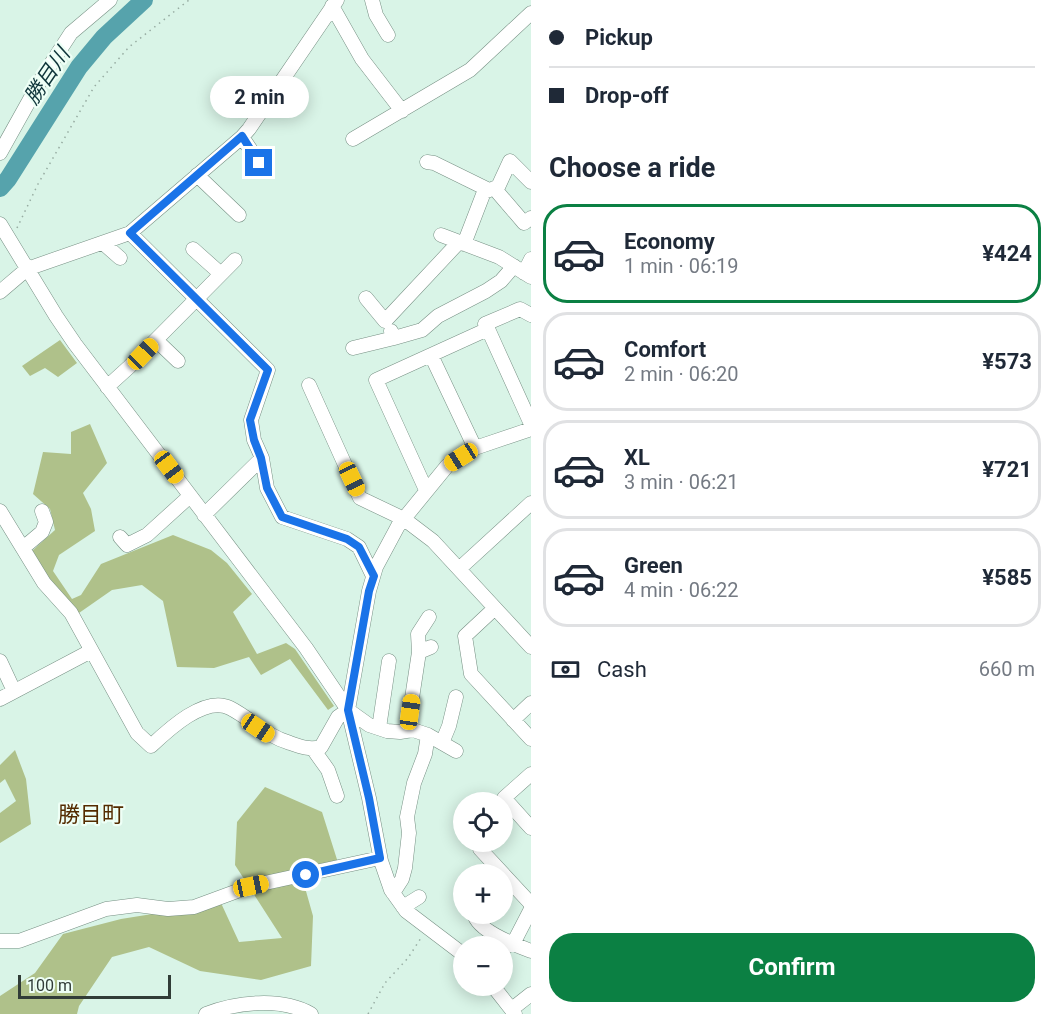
<!DOCTYPE html>
<html lang="en">
<head>
<meta charset="utf-8">
<style>
	body { margin:0; font-family:Roboto,"Noto Sans JP",sans-serif; background:#f6f6f7; color:#1f2937; height:100vh; display:flex; flex-direction:column; font-size:22px; white-space:nowrap }
	* { box-sizing:border-box; margin:0 }
	p { font-size:20px; color:#747a83 }
	.icon { flex:none; width:33px; height:33px; fill:none; stroke:currentColor; stroke-width:2; stroke-linecap:round; stroke-linejoin:round }
	.map { position:relative; flex:1; overflow:hidden }
	.details { display:flex; flex-direction:column; background:#fff; width:522px }
	.details>* { flex:none }
	.banner { display:grid; align-content:center; height:132px; padding:0 18px; background:#fff }
	.controls { position:absolute; left:453px; top:792px; display:grid; gap:12px }
	.controls a { display:grid; place-items:center; width:60px; height:60px; border-radius:50%; background:#fff; box-shadow:0 3px 15px #0003; font-size:30px }
	.scale { position:absolute; left:18px; bottom:15px; width:153px; box-sizing:border-box; padding-left:6px; border:3px solid #313c37; border-top:0; font-size:16px; line-height:21px; white-space:nowrap; color:#313c37; -webkit-text-stroke:4px #eefff6; paint-order:stroke }
	.end { position:absolute; width:27px; height:27px; margin:-14px; border:8px solid #1a73e8; background:#fff; box-shadow:0 0 0 3px #fff }
	.from { border-radius:50% }
	.bubble { position:absolute; height:42px; border-radius:21px; background:#fff; box-shadow:0 3px 15px #0003; font-size:20px; font-weight:700; line-height:42px; text-align:center }
	.car { position:absolute; width:18px; height:36px; margin:-18px -9px; border-radius:8px; box-shadow:0 0 4px 2px #0007; background:linear-gradient(#f5c518 24%,#345 0 40%,#f5c518 0 76%,#345 0 86%,#f5c518 0) }
	.banner b { display:flex; align-items:center; gap:21px; height:57px; font-size:22px }
	.banner b+b { border-top:2px solid #e0e1e3 }
	.banner i { width:15px; height:15px; background:#1f2937 }
	ul { padding:0; list-style:none }
	li { display:flex; align-items:center; gap:18px; height:99px; margin:0 12px 9px; padding:0 6px; border:3px solid #e0e1e3; border-radius:24px }
	li div { flex:1 }
	li b { display:block; font-size:22px }
	li em { font-style:normal; font-weight:700 }
	li.active { border-color:#0b8043 }
	li>.icon { width:54px; height:54px; stroke-width:1.5 }
	h2 { padding:0 18px; font-size:27px; line-height:72px }
	.pay { display:flex; align-items:center; gap:15px; height:66px; padding:0 18px; font-size:22px }
	.pay p { margin-inline-start:auto }
	.cta { display:flex; gap:12px; margin-top:auto; padding:12px 18px }
	.cta a { flex:1; height:69px; border-radius:24px; background:#0b8043; color:#fff; font-size:24px; font-weight:700; line-height:69px; text-align:center }
	main { display:flex; flex:1; min-height:0 }
	.map>svg:first-child { display:block }
	.forest { fill:#afc18a }
	.lines { fill:none; stroke-linecap:round; stroke-linejoin:round }
	.river { stroke:#56a3ac; stroke-width:18 }
	.minor-casing { stroke:#779084; stroke-width:15 }
	.path { stroke:#97aca2; stroke-width:1.5; stroke-dasharray:1.5 4.5; stroke-linecap:butt }
	.minor { stroke:#fff; stroke-width:14 }
	.route { stroke:#1a73e8; stroke-width:8 }
	.labels { text-anchor:middle; dominant-baseline:central; stroke-width:4.5; stroke-linejoin:round; paint-order:stroke }
	.water-label { font-size:21px; font-style:italic; fill:#0f353a; stroke:#eefff6 }
	.quarter-label { font-size:22px; fill:#542b00; stroke:#eefff6 }
</style>
</head>
<body>
<main>
<div class="map">
<svg width="531" height="1014" viewBox="0 0 531 1014">
	<rect width="100%" height="100%" fill="#d9f4e7"/>
	<!-- forest -->
	<path class="forest" d="M60,340l17,23 -19,14 -13,-9 -15,8 -8,-10z
		M90,424l17,39 -24,30 8,16 4,22 -36,24 -6,16 19,28 9,-4 20,-31 72,-29 38,15 16,13 25,31 -19,18 24,42 29,-11 9,6 39,57 -6,4 -38,-51 -29,16 -12,-18 -35,11 -37,-1 -14,-66 -21,-16 -30,5 -33,23 -27,-30 -20,-32 23,-21 -5,-21 -17,-15 10,-42 28,2v-22z
		M15,750l11,29 5,45 -31,19v-30l16,-12 -11,-22 -5,4v-18z
		M265,787l57,25 18,57 -38,8 11,39 -2,50 -50,14 -61,-9 -51,-24 -37,10 -33,49 -2,8h-77v-18l35,-23 28,-39 58,-15 100,-16 18,39 43,-4 -47,-73 2,-43z"/>
	<g class="lines">
		<!-- river -->
		<path class="river" d="M0,188l8,-9 71,-112 25,-30 40,-37"/>
		<defs>
			<path id="minor" d="M372,0l4,15 12,20
				M332,6l30,53 40,52
				M242,137l23,34
				M353,139l117,-69 61,-57
				M0,153l43,-77 28,-43 39,-33
				M427,162l7,1 55,27
				M197,175l42,40
				M494,188l30,35 7,-5
				M0,224l56,92 19,28 231,304 42,62 21,15 18,6 13,1 13,-2 15,5 28,16
				M130,233l138,137 -17,50 3,20 8,18
				M441,235l58,22 32,20
				M103,243l17,15
				M464,244l20,-52 14,-5 12,-26 21,21
				M193,249l28,25
				M524,273l7,-14
				M0,292l27,-23 103,-36 112,-96 7,-8 88,-129
				M366,298l19,23 74,-79
				M488,329l43,95
				M394,338l28,-8 16,-14 48,-25 15,-10 13,-15
				M156,340l22,21
				M353,348l41,-10 -3,-7
				M431,355l44,93
				M309,385l51,113 44,21 29,22 98,106
				M107,387l22,-20 106,-107
				M426,490l-50,-110 112,-51 -3,-5 35,-15 11,6
				M0,511l44,72 27,30 66,120 14,13c17,-16 54,-51 79,-38 23,12 34,27 60,35 11,4 20,7 31,4l17,-30 10,-7
				M204,515l58,-57 5,30 15,29 65,22 12,8 14,29
				M120,537l7,8 20,-10 43,-39
				M23,548l19,-16 4,-10 -4,-11
				M459,569l72,-66
				M495,608l-30,28 6,38 60,65
				M419,652l-1,-18 11,-17
				M0,661l14,30
				M0,699l91,-48
				M513,720l18,-17
				M379,728l10,-67
				M407,731l12,-79 12,-5
				M442,743l7,-17 7,-29
				M313,749l15,21 9,26
				M531,774l-27,24 27,30
				M480,849l51,55
				M393,893l9,-14 3,-11 4,-35 -2,-16 7,-34 11,-29 3,-19
				M403,907l16,-10
				M474,914c4,17 41,31 57,37
				M0,941h19l87,-32 31,-4 31,4 26,-2 57,-21 129,-28
				M502,950l13,-10 16,-31
				M464,955l-58,-44 -15,-21 -10,-29 -12,-63 -21,-88 21,-119 7,-24 22,-41 49,-60 28,-18 56,-19
				M493,986l22,28
				M512,1009l19,-15
				M206,1014c31,-12 75,-17 105,0"/>
		</defs>
		<!-- minor casing -->
		<use href="#minor" class="minor-casing"/>
		<!-- path -->
		<path class="path" d="M17,228l21,-44 56,-97 35,-40 60,-47
			M368,1014l17,-31 23,-25 13,-20"/>
		<!-- minor -->
		<use href="#minor" class="minor"/>
	</g>
	<g class="lines">
		<!-- route -->
		<path class="route" d="M259,163l-17,-27 -112,97 138,137 -18,50 4,20 7,18 6,30 15,29 65,22 12,8 15,29 -5,15 -21,119 21,88 11,60 -74,17"/>
	</g>
	<g class="labels">
		<!-- water labels -->
		<g class="water-label">
			<text transform="translate(47 76) rotate(-56)">勝目川</text>
		</g>
		<!-- quarter labels -->
		<g class="quarter-label">
			<text x="91" y="814">勝目町</text>
		</g>
	</g>
</svg>
<div class="controls">
<a><svg class="icon" aria-label="locate" viewBox="0 0 24 24"><circle cx="12" cy="12" r="6"/><path d="M12 2v4M12 18v4M2 12h4M18 12h4"/></svg></a>
<a>+</a>
<a>−</a>
</div>
<div class="scale">100 m</div>
<i class="end from" style="left:306px;top:875px"></i>
<i class="end" style="left:259px;top:163px"></i>
<div class="bubble" style="left:210px;top:76px;width:99px">2 min</div>
<i class="car" style="left:143px;top:354px;rotate:44deg"></i>
<i class="car" style="left:461px;top:457px;rotate:238deg"></i>
<i class="car" style="left:169px;top:467px;rotate:143deg"></i>
<i class="car" style="left:352px;top:479px;rotate:155deg"></i>
<i class="car" style="left:410px;top:712px;rotate:8deg"></i>
<i class="car" style="left:258px;top:728px;rotate:124deg"></i>
<i class="car" style="left:251px;top:886px;rotate:78deg"></i>
</div>
<section class="details">
<div class="banner">
<b><i class="from"></i>Pickup</b>
<b><i></i>Drop-off</b>
</div>
<h2>Choose a ride</h2>
<ul>
<li class="active"><svg class="icon" aria-label="car" viewBox="0 0 24 24"><path d="M5 17H2v-5l4-1 3-4h7l3 4 3 1v5h-3M9 17h6M6 11h13"/><circle cx="7" cy="17" r="2"/><circle cx="17" cy="17" r="2"/></svg><div><b>Economy</b><p>1 min · 06:19</p></div><em>¥424</em></li>
<li><svg class="icon" aria-label="car" viewBox="0 0 24 24"><path d="M5 17H2v-5l4-1 3-4h7l3 4 3 1v5h-3M9 17h6M6 11h13"/><circle cx="7" cy="17" r="2"/><circle cx="17" cy="17" r="2"/></svg><div><b>Comfort</b><p>2 min · 06:20</p></div><em>¥573</em></li>
<li><svg class="icon" aria-label="car" viewBox="0 0 24 24"><path d="M5 17H2v-5l4-1 3-4h7l3 4 3 1v5h-3M9 17h6M6 11h13"/><circle cx="7" cy="17" r="2"/><circle cx="17" cy="17" r="2"/></svg><div><b>XL</b><p>3 min · 06:21</p></div><em>¥721</em></li>
<li><svg class="icon" aria-label="car" viewBox="0 0 24 24"><path d="M5 17H2v-5l4-1 3-4h7l3 4 3 1v5h-3M9 17h6M6 11h13"/><circle cx="7" cy="17" r="2"/><circle cx="17" cy="17" r="2"/></svg><div><b>Green</b><p>4 min · 06:22</p></div><em>¥585</em></li>
</ul>
<div class="pay"><svg class="icon" aria-label="cash" viewBox="0 0 24 24"><path d="M3 7h18v10H3z"/><circle cx="12" cy="12" r="2"/></svg>Cash<p>660 m</p></div>
<div class="cta"><a>Confirm</a></div>
</section>
</main>
</body>
</html>
